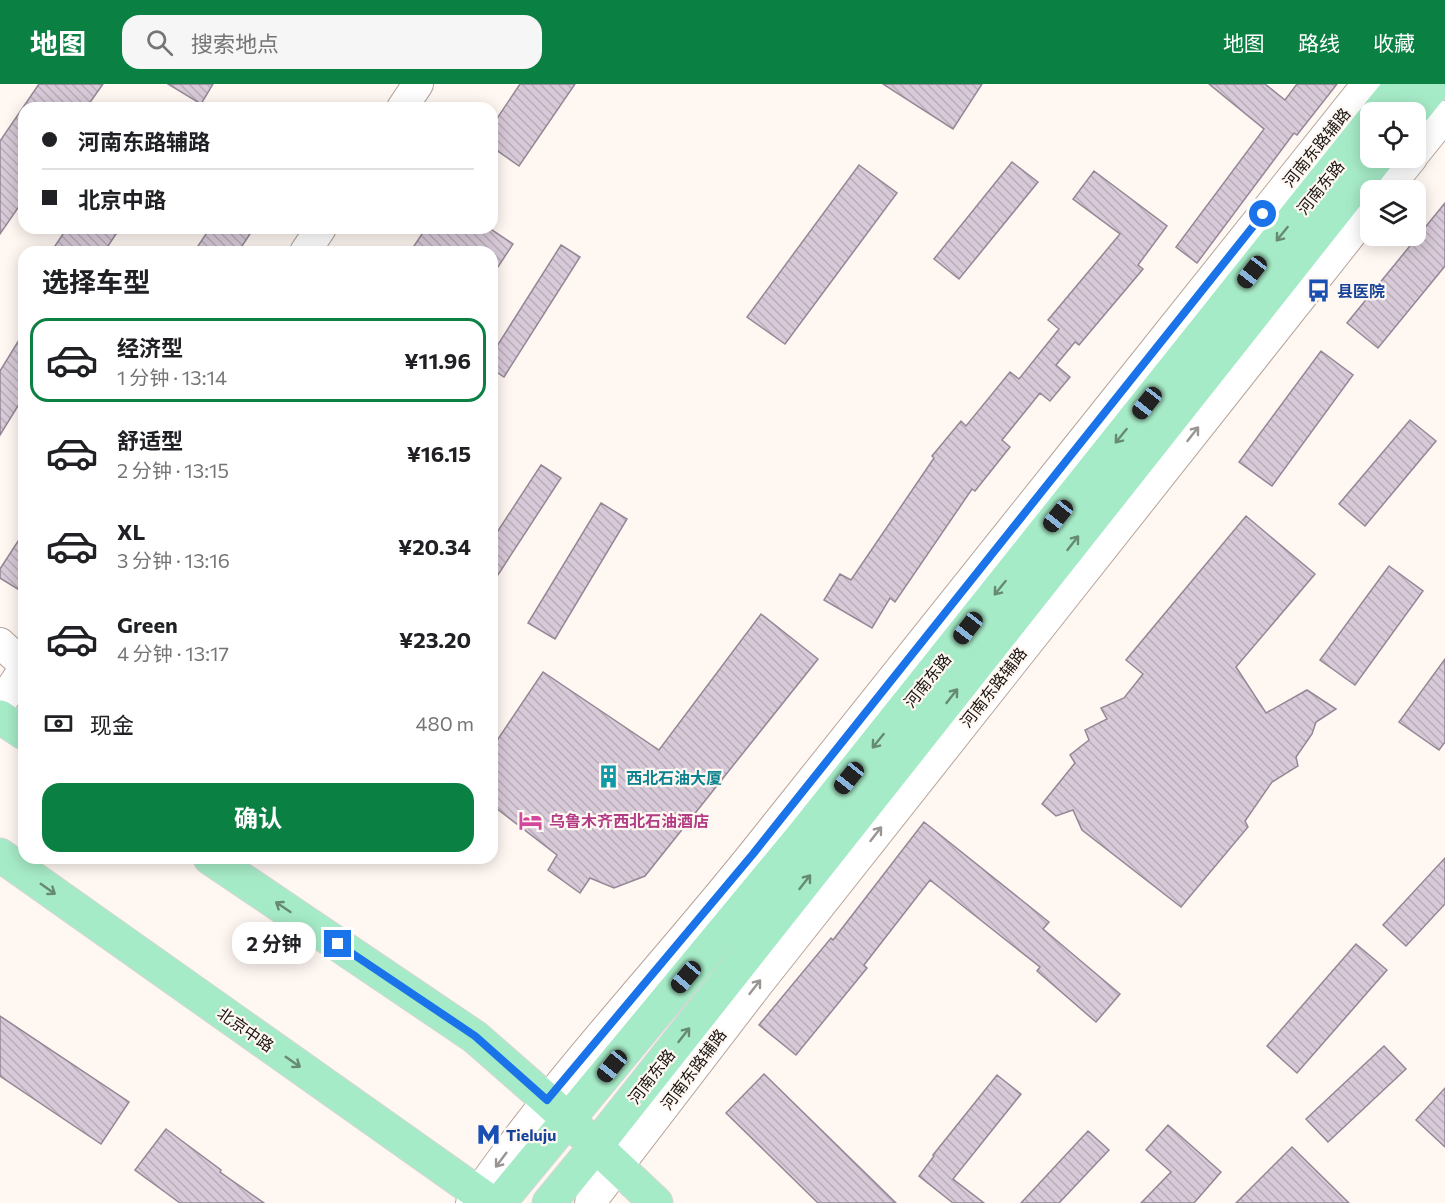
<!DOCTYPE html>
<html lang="zh">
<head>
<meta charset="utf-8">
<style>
	body { margin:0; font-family:Commissioner,"Noto Sans SC",sans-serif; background:#f6f6f6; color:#202124; height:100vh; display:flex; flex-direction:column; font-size:22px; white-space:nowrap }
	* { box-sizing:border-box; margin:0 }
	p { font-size:20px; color:#757577 }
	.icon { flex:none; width:33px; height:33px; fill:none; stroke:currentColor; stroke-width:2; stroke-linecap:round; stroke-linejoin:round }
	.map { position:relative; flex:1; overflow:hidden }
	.drawer { position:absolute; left:18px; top:162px; width:480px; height:618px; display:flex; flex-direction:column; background:#fff; border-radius:18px; box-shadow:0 3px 15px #0003 }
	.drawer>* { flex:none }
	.top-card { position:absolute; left:18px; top:18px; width:480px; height:132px; border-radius:18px; box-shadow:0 3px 15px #0003; display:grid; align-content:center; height:132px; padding:0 24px; background:#fff }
	.tools { position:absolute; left:1360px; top:18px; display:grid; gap:12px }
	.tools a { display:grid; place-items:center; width:66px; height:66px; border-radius:12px; background:#fff; box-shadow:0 3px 15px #0003; font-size:30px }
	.end { position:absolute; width:27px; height:27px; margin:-14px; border:8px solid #1a73e8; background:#fff; box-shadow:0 0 0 3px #fff }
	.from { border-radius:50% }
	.bubble { position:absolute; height:42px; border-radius:18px; background:#fff; box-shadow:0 3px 15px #0003; font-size:20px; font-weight:700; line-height:42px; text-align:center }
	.car { position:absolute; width:18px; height:36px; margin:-18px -9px; border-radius:8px; box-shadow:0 0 4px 2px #0007; background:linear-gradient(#222 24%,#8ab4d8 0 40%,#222 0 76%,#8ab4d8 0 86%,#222 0) }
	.top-card b { display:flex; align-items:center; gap:21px; height:57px; font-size:22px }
	.top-card b+b { border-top:2px solid #e0e0e0 }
	.top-card i { width:15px; height:15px; background:#202124 }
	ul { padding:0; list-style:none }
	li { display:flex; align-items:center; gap:18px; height:84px; margin:0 12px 9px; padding:0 12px; border:3px solid transparent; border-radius:18px }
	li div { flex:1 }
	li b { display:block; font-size:22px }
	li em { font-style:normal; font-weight:700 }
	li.current { border-color:#0b8043 }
	li>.icon { width:54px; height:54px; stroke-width:1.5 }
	h2 { padding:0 24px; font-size:27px; line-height:72px }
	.pay { display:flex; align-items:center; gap:15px; height:66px; padding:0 24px; font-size:22px }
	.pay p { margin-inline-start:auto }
	.action { display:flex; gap:12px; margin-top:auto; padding:12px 24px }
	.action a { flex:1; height:69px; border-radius:18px; background:#0b8043; color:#fff; font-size:24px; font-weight:700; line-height:69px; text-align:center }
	header { display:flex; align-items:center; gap:36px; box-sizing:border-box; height:84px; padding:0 30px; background:#0b8043; color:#fff }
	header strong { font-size:28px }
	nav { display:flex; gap:33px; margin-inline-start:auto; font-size:21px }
	.search { width:420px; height:54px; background:#f6f6f6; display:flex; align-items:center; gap:15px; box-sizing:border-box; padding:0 21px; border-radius:18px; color:#757577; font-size:22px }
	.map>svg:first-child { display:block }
	.building { fill:url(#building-back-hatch); stroke:#958795; stroke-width:1.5 }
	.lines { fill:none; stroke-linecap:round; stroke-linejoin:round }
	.minor-casing { stroke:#b6a49a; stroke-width:32 }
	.major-casing { stroke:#d6d5d4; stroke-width:35 }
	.minor { stroke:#fff; stroke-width:30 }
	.major { stroke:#a6ebc7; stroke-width:33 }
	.oneway { stroke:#678a75 }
	.oneway2 { stroke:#989593 }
	.route { stroke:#1a73e8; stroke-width:8 }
	.labels { text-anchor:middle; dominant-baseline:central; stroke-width:4.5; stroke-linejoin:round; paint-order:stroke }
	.street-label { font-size:16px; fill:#1a1410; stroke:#fef7f2 }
	.transit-label { font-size:16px; font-weight:bold; fill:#164399; stroke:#fef7f2; text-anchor:start }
	.culture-label { font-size:16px; font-weight:bold; fill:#0d838f; stroke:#fef7f2; text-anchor:start }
	.hotel-label { font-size:16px; font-weight:bold; fill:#b23c85; stroke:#fef7f2; text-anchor:start }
</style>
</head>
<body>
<header>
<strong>地图</strong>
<div class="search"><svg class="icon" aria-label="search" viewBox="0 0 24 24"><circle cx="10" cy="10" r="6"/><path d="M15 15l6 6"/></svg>搜索地点</div>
<nav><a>地图</a><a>路线</a><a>收藏</a></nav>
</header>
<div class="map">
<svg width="1445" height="1119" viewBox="0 0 1445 1119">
	<defs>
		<pattern id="building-back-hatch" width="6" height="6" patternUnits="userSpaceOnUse" patternTransform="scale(1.5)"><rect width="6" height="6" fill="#d8cad8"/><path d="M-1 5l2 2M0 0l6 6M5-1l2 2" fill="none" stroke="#b9adb8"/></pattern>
	</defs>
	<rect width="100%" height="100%" fill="#fef7f2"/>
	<!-- building -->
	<path class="building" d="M39,0h64l-17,24h-62v91l-24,35v-93z
		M168,0h45l-12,20z
		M520,0h55l-56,82 -27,-19v-21z
		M883,0h99l-29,45z
		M1209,0h56l20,16 12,-16h40l-40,51 -3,-2 -97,130 -21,-16 88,-118z
		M1012,78l26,20 -79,97 -25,-20z
		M859,81l38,28 -112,151 -38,-27z
		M1094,87l73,55 -29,39 5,4 -64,76 -4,-3 -19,23 14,12 -20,24 -10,-8 -38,47 8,7 -35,44 -3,-2 -77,113 -5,-4 -18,30 -48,-28 16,-26 11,6 83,-122 -2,-2 29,-35 5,5 44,-54 9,7 40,-50 -11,-9 72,-86 -47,-35z
		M1445,119v63l-67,82 -31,-25z
		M67,144h53l-16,24h-53z
		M210,144h44l-16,24h-44z
		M426,144h63l24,16 -21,32v-24h-82z
		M561,161l19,12 -76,120 -12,-8v-15z
		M24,248v64l-24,39v-64z
		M1321,267l32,24 -81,111 -33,-24z
		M1410,336l26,21 -71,85 -26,-22z
		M541,381l20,13 -69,106v-44z
		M601,419l26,16 -72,120 -27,-16z
		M1246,432l69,58 -79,93 30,46 41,-23 29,19 -20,13 -4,12 -16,23 2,9 -26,16 -27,39 3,6 -67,80 -99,-77 -9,-20 -17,6 -14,-12 33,-41 -5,-8 19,-15 -4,-10 22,-11 -6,-11 23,-10 19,-24 -17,-14z
		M24,448v61l-24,-15v-9z
		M1389,482l34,25 -68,94 -35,-25z
		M761,530l57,45 -173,217 -31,12 -24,-10 -10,15 -32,-23 9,-15 -65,-50v-57l51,-76 116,78z
		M1445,575v83l-6,8 -40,-28z
		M924,738l125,100 -6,7 77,65 -24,28 -59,-51 3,-4 -110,-87 -66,85 3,3 -71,87 -37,-30 72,-87 2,2z
		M1445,774v46l-39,42 -23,-21z
		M1356,860l31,26 -90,103 -30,-27z
		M0,932l129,86 -28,42 -101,-68z
		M1384,962l22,23 -78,73 -22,-23z
		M764,990l132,129h-78l-92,-90z
		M997,991l24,19 -68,85 31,24h-31l-34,-27 15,-20 -1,-1z
		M1445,1004v59l-29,-27z
		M1168,1041l53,47 -27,31h-53l30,-31 -25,-22z
		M166,1045l55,41 -1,2 44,31h-84l-45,-33z
		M1088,1047l21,19 -50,53h-38z
		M1292,1063l57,56h-113z"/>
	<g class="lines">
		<defs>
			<path id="minor" d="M402,24l16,-24
				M1416,68l29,-36
				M1386,106l26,-32
				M305,168l16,-24
				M0,559l24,22
				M0,620l24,-35
				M471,1119c85,-125 191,-235 285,-353 204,-255 407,-511 611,-766
				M590,1119l168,-219 613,-775"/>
			<path id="major" d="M1379,28l23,-28
				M1412,28l23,-28
				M0,633l24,16
				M0,771l492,348
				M210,774l265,179 72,63 109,103
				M499,1119l305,-369 567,-712
				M549,1119l47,-57 781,-988"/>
		</defs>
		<!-- minor casing -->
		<use href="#minor" class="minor-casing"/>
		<!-- major casing -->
		<use href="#major" class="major-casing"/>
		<!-- minor -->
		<use href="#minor" class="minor"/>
		<!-- major -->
		<use href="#major" class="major"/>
	</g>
	<!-- one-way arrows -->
	<defs><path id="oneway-shaft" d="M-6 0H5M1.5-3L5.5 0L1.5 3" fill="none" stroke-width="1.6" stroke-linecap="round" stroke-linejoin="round" transform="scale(1.5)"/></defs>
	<g class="oneway">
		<use href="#oneway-shaft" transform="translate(1282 150) rotate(129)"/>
		<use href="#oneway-shaft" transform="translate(1121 352) rotate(129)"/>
		<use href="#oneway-shaft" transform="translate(1073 459) rotate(-52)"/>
		<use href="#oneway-shaft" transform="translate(1000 504) rotate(129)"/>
		<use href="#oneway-shaft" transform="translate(952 612) rotate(-52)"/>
		<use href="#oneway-shaft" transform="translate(878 657) rotate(129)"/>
		<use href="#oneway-shaft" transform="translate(805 798) rotate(-52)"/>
		<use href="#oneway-shaft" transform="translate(48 805) rotate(35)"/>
		<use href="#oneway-shaft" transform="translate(283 823) rotate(-146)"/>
		<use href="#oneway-shaft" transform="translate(684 951) rotate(-52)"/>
		<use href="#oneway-shaft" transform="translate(293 978) rotate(35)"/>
	</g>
	<g class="oneway2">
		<use href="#oneway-shaft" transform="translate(1193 350) rotate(-52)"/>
		<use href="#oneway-shaft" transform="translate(876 750) rotate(-52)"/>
		<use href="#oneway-shaft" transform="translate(755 903) rotate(-52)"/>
		<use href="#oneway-shaft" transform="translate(501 1076) rotate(127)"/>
	</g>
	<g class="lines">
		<!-- route -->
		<path class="route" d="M338,860l137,92 72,64 206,-246 510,-640"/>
	</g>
	<!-- icons -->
	<defs>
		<symbol id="bus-bare" viewBox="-9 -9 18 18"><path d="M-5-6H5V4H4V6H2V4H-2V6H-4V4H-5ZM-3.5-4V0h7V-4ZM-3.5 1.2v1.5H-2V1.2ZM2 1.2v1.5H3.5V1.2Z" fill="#1a4fb4" stroke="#fef7f2" stroke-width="2.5" paint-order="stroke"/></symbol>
		<symbol id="building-bare" viewBox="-9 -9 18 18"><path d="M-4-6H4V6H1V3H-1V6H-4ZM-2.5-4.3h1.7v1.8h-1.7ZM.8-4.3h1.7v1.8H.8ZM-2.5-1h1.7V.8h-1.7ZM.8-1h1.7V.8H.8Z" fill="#0f9aa8" stroke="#fef7f2" stroke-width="2.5" paint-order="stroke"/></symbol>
		<symbol id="hotel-bare" viewBox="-9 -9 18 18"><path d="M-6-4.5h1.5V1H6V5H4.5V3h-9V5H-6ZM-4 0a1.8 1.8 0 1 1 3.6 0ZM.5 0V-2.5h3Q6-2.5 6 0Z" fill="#d1479c" stroke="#fef7f2" stroke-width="2.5" paint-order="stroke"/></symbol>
		<symbol id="metro-bare" viewBox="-9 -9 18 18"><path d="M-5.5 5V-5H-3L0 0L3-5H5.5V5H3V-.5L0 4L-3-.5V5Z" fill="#1a4fb4" stroke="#fef7f2" stroke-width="2.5" paint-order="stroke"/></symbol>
	</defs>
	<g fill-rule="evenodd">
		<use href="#bus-bare" x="1302" y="190" width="33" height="33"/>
		<use href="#building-bare" x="592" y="676" width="33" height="33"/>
		<use href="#hotel-bare" x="514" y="720" width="33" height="33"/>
		<use href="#metro-bare" x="472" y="1034" width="33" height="33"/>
	</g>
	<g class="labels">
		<!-- street labels -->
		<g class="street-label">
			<text transform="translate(1316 63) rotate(-51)">河南东路辅路</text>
			<text transform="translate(1320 103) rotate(-51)">河南东路</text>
			<text transform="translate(927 596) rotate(-51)">河南东路</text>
			<text transform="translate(993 603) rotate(-52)">河南东路辅路</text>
			<text transform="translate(246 945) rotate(35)">北京中路</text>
			<text transform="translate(693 985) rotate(-53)">河南东路辅路</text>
			<text transform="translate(651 992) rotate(-52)">河南东路</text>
		</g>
		<!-- transit labels -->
		<g class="transit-label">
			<text x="1337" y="206">县医院</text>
			<text x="506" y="1050">Tieluju</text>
		</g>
		<!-- culture labels -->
		<g class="culture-label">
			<text x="626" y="693">西北石油大厦</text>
		</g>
		<!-- hotel labels -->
		<g class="hotel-label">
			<text x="549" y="736">乌鲁木齐西北石油酒店</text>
		</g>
	</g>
</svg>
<div class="tools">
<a><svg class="icon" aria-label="locate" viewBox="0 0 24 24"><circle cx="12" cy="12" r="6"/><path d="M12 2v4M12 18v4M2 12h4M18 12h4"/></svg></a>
<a><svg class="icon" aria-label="layers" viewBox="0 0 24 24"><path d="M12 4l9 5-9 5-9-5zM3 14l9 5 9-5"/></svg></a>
</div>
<i class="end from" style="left:1263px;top:130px"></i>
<i class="end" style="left:338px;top:860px"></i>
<div class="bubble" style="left:232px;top:838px;width:84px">2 分钟</div>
<i class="car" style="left:1252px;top:188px;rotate:218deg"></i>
<i class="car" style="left:1147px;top:319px;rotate:218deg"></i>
<i class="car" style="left:1058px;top:432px;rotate:219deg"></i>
<i class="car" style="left:968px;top:544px;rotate:218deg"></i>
<i class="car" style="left:849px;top:694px;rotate:219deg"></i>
<i class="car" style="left:686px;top:893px;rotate:220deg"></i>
<i class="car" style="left:612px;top:982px;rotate:219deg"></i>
<div class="top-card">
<b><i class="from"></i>河南东路辅路</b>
<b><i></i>北京中路</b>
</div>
<section class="drawer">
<h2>选择车型</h2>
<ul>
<li class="current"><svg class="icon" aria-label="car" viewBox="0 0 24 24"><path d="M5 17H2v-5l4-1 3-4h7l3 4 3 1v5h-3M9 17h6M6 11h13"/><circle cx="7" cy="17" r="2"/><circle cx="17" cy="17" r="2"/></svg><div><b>经济型</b><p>1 分钟 · 13:14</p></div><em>¥11.96</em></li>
<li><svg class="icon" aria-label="car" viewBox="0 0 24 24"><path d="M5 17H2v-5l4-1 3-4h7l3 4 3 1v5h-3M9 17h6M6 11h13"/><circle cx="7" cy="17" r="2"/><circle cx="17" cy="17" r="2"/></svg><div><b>舒适型</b><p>2 分钟 · 13:15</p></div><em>¥16.15</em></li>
<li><svg class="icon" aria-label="car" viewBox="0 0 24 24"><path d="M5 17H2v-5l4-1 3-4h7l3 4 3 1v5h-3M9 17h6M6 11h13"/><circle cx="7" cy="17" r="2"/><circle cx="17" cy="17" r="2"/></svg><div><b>XL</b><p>3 分钟 · 13:16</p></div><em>¥20.34</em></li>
<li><svg class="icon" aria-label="car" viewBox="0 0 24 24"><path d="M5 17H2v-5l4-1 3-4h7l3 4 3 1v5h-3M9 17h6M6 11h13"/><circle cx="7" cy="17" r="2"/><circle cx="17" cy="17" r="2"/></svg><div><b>Green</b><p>4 分钟 · 13:17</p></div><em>¥23.20</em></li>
</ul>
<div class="pay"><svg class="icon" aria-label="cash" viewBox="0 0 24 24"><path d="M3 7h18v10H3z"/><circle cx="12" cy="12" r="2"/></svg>现金<p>480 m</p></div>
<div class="action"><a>确认</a></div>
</section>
</div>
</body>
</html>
